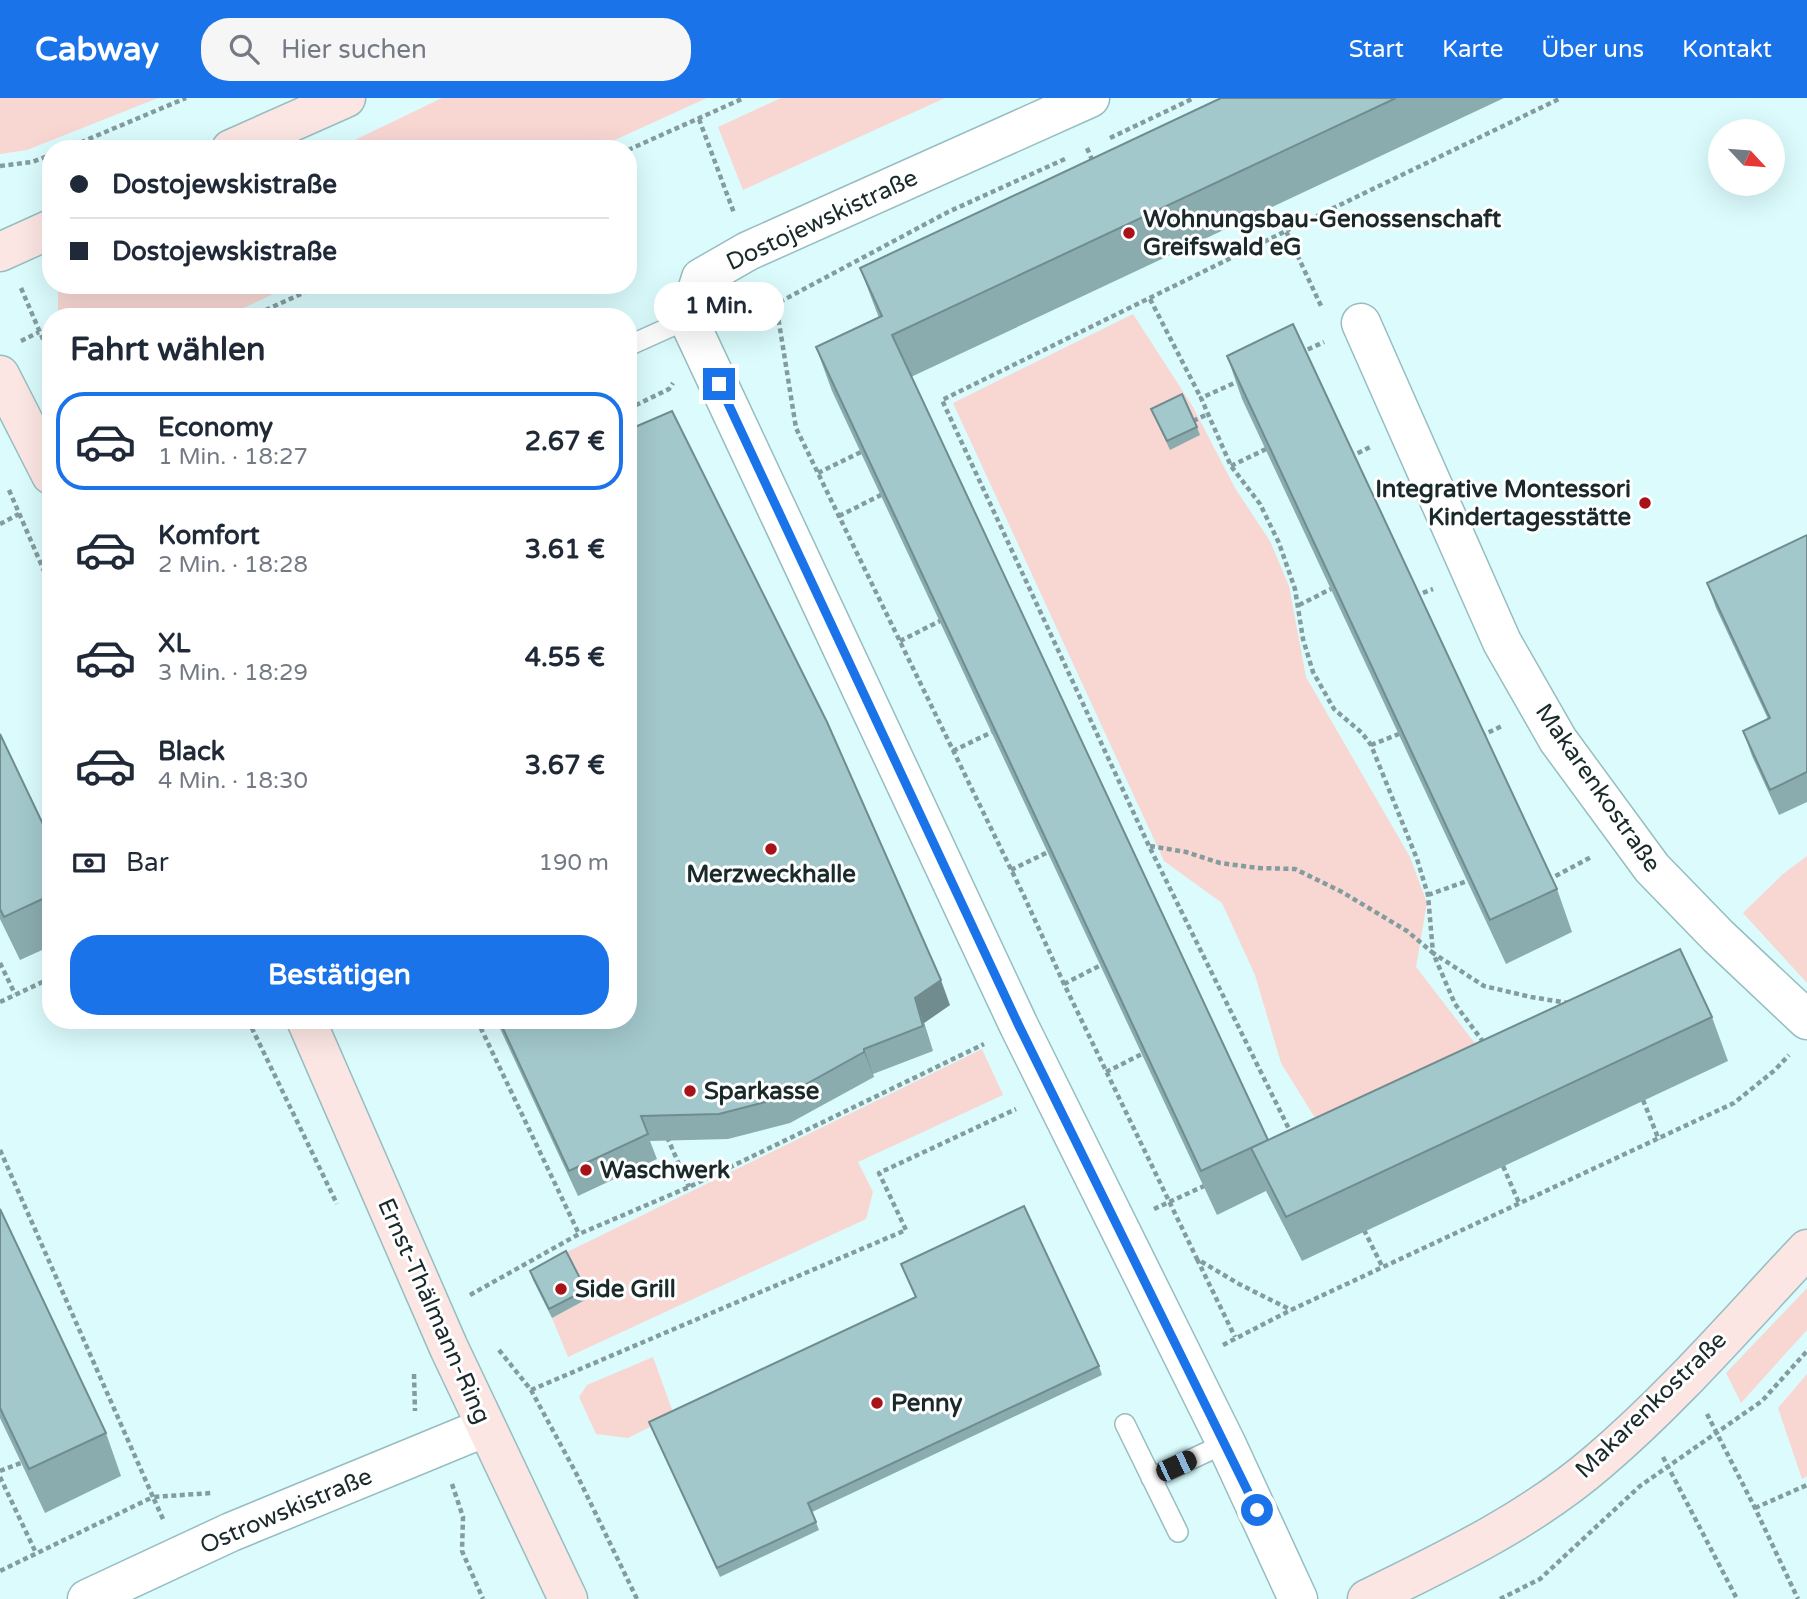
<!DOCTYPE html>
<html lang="de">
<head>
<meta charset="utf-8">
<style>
	body { margin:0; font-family:"Varela Round",sans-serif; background:#f6f6f7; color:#1f2937; height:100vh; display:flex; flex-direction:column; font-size:26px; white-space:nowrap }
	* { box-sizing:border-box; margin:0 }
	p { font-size:23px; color:#747a83 }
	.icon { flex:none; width:38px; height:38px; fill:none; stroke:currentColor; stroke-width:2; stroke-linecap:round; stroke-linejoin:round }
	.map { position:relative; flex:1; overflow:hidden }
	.panel { position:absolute; left:42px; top:210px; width:595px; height:721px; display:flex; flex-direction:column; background:#fff; border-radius:28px; box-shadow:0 7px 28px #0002 }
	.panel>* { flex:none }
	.hud { position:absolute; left:42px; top:42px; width:595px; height:154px; border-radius:28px; box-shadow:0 7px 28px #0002; display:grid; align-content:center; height:154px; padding:0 28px; background:#fff }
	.needle { width:46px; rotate:116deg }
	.tools { position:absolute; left:1708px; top:21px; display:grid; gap:14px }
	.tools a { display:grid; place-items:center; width:77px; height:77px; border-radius:50%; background:#fff; box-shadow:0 7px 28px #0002; font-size:35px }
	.end { position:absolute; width:32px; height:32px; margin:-16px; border:9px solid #1a73e8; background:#fff; box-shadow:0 0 0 4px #fff }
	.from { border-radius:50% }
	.bubble { position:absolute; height:49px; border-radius:24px; background:#fff; box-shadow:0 7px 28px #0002; font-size:23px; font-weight:700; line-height:49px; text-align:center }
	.car { position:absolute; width:21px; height:42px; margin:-21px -10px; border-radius:9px; box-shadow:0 0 5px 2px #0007; background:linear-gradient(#222 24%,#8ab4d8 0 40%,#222 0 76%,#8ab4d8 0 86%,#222 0) }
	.hud b { display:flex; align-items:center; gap:24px; height:66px; font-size:26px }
	.hud b+b { border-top:2px solid #e0e1e3 }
	.hud i { width:18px; height:18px; background:#1f2937 }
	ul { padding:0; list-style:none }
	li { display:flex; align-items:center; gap:21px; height:98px; margin:0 14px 10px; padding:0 14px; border:4px solid transparent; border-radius:28px }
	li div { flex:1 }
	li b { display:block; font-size:26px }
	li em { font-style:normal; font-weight:700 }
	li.on { border-color:#1a73e8 }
	li>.icon { width:63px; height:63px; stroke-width:1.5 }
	h2 { padding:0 28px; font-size:32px; line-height:84px }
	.pay { display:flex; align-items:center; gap:18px; height:77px; padding:0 28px; font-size:26px }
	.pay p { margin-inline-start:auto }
	.cta { display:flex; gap:14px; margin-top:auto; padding:14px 28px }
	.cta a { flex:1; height:80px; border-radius:28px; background:#1a73e8; color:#fff; font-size:28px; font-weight:700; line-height:80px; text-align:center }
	header { display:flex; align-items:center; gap:42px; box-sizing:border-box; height:98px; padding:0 35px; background:#1a73e8; color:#fff }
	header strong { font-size:33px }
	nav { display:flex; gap:38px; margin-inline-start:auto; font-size:24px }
	.search { width:490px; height:63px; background:#f6f6f7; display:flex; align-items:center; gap:18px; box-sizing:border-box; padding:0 24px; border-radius:28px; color:#747a83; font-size:26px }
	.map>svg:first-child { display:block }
	.green { fill:#f8d7d3 }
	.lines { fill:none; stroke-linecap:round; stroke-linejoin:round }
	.lane-casing { stroke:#97bdc0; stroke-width:22 }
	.street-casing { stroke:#97bdc0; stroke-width:41 }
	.secondary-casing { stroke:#97bdc0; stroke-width:41 }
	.path { stroke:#849c9e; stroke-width:4.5; stroke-dasharray:5 3.5; stroke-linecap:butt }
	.lane { stroke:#fff; stroke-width:19 }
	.street { stroke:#fff; stroke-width:38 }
	.secondary { stroke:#fce6e3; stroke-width:38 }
	.wall { fill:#8bacaf }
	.shaded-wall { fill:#718c8f }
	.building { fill:#a2c8cc; stroke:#718c8f; stroke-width:2 }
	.route { stroke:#1a73e8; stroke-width:9 }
	.poi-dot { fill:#a81319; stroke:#fff; stroke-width:2.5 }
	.labels { text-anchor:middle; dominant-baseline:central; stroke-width:6; stroke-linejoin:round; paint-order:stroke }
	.poi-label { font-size:24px; font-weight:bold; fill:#1a292a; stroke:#fff; text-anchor:start }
	.street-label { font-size:24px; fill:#1a292a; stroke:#fff }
</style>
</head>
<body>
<header>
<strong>Cabway</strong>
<div class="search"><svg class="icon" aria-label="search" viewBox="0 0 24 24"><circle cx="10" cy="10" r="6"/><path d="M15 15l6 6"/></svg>Hier suchen</div>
<nav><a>Start</a><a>Karte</a><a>Über uns</a><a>Kontakt</a></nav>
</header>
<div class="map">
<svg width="1807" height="1501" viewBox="0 0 1807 1501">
	<rect width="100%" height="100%" fill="#dbfbfd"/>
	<!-- green -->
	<path class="green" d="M0,0h158l-131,52 -27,4z
		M442,0h265l-112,51h-259z
		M781,0h164l-202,92 -25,-63z
		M61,187h232l-69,32h-166v-29z
		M1133,216l60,93 42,81 35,53 19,45 17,91 104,180 17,46 -11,64 75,97 -163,75 -47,-76 -26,-88 -33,-72 -58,-42 -211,-458z
		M1807,758v127l-64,-70 40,-39z
		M982,951l21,46 -145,67 15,30 -7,27 -298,138 -16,-39 37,-20 -24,-45z
		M1807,1190v42l-66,73 -15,-30z
		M653,1259l21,58 -46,23 -32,-4 -17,-37 8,-12z
		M1807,1276v102l-5,3 -24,-71z"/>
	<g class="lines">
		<defs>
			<path id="lane" d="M628,248l60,-27
				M1125,1326l53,108
				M1151,1380l75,-35"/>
			<path id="street" d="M1090,0l-342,153 -47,27 -13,41 331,707 207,417 72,156
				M1361,225l141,319 56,98 94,128 66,68 89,84
				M87,1501l144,-67 255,-105"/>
			<path id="secondary" d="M231,51l115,-51
				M0,154l51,-23
				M0,277l51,100
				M306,922l143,328 119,251
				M1367,1501c80,-39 164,-79 232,-138 75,-64 140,-140 208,-212"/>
		</defs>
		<!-- lane casing -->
		<use href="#lane" class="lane-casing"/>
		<!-- street casing -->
		<use href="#street" class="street-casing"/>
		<!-- secondary casing -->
		<use href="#secondary" class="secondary-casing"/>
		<!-- path -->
		<path class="path" d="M699,21l35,94
			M1110,40l84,-40
			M1087,50l6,14
			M65,51l121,-51
			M628,52l116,-52
			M0,68l32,-4 19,-7
			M1286,133l275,-133
			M21,190l30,70
			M768,190l8,16 20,124 228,468 40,88 133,275 42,25 52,26
			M1150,201l51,99
			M250,219l71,-32
			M733,225l43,-19 172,-92 119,-54
			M21,243l18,-9
			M1300,255l24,-11
			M1241,282l-40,18 30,68 29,38 19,39 16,46 8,50 10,33 21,37 28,24 9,12 46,114 11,36 5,58 51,33 47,11 37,6
			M628,311l41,-20 4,-6
			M1193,323l15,-7
			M1350,359l22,-11
			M1231,368l35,-17
			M818,375l43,-21
			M9,392l42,97
			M839,418l42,-21
			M0,426l19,-10
			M1415,498l18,-7
			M1299,507l32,-16
			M900,543l40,-20
			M1481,638l23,-11
			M1371,647l28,-11
			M953,653l39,-19
			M1150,748l36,6 34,11 38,5 37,1 47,23 65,39 26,22 22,51 29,39
			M1011,772l37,-18
			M1548,782l45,-24
			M1428,797l39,-14
			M0,865l15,31
			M1064,886l37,-19
			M0,904l51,-24
			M248,922l89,184
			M477,922l102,214
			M1106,974l36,-18
			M1643,1002l16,40
			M1292,1037l-143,-289 -207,-446 344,-169 36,77
			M667,1039l22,50
			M0,1052l153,347 -153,74
			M1503,1068l16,37
			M1154,1111l50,-23
			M1364,1132l19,38
			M1197,1161l38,78
			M470,1197l109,-61 110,-47 295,-143
			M1223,1247l68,-35 443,-207 41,-33 14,-15
			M499,1252l32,40 45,83 61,126
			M414,1276l1,37
			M531,1292l375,-160 -27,-57 137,-64
			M1707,1316l48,94 43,91
			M1663,1359l74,142
			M0,1373l21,-8
			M0,1379l36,76
			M452,1386l11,33 -1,34 21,48
			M1755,1410l52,-23
			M163,1421l-10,-22 58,-4
			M1500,1501l40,-20 100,-93 122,-85 45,-50"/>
		<!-- lane -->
		<use href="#lane" class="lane"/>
		<!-- street -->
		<use href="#street" class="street"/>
		<!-- secondary -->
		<use href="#secondary" class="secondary"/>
	</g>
	<!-- wall -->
	<path class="wall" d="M1221,0h283l-593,279 357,763 444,-123 16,44 -426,200 -36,-70 -49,24 -385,-824 -16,-44 63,-29 -19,-50z
		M1227,258l330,533 15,43 -66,32 -264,-565z
		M1151,311l46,18 3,8 -30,15z
		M1807,437v267l-28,13 -27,-59 -9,-25 25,-12 -52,-111 -9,-25z
		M0,636l51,107v105l-31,14 -20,-41z
		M950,907l-26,18 9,28 -60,23 1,3 -84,46 -62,16 -78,2 7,18 -79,37 -82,-176h132z
		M0,1111l106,224 15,43 -76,37 -45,-95z
		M901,1166l198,102 3,9 -290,137 7,18 -99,47 -71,-155 267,-125z
		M530,1173l56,19 3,8 -37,20 -19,-38z"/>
	<!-- shaded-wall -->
	<path class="shaded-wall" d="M941,882l9,25 -26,18 9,28 -18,-53z
		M864,951l9,25 1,3 -10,-25z"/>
	<!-- building -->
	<path class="building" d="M1221,0h175l-504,237 376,805 -67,31 -385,-824 66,-31 -22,-48z
		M1293,226l264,565 -67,31 -263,-564z
		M1182,296l15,33 -30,14 -16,-32z
		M672,313l155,311 114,258 -26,18 8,28 -59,23v3l-83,46 -62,16 -78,2 7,18 -79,37 -70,-151h129v-590z
		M1807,437v237l-37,18 -27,-59 27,-13 -63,-135z
		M0,636l51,107v54l-47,22 -4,-8z
		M1680,851l32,68 -426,200 -35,-69z
		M1024,1108l75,160 -291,137 8,19 -99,46 -68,-146 267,-125 -15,-33z
		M0,1111l106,224 -77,36 -29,-61z
		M566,1153l20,39 -37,19 -19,-38z"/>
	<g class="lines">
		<!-- route -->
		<path class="route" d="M719,286l300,642 238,484"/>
	</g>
	<!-- markers -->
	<g class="poi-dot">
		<circle cx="1129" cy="135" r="7"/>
		<circle cx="1645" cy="405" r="7"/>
		<circle cx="771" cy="751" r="7"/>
		<circle cx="690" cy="993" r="7"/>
		<circle cx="586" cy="1072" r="7"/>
		<circle cx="561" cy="1191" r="7"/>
		<circle cx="877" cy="1305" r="7"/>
	</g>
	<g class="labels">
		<!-- poi labels -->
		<g class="poi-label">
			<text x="1143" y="121">Wohnungsbau-Genossenschaft<tspan x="1143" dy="28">Greifswald eG</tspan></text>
			<text x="1631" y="391" text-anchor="end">Integrative Montessori<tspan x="1631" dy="28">Kindertagesstätte</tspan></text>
			<text x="771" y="776" text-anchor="middle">Merzweckhalle</text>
			<text x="704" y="993">Sparkasse</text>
			<text x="600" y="1072">Waschwerk</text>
			<text x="575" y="1191">Side Grill</text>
			<text x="891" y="1305">Penny</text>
		</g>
		<!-- street labels -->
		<g class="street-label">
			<text transform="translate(822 122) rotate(-25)">Dostojewskistraße</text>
			<text transform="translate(1598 690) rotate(55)">Makarenkostraße</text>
			<text transform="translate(434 1213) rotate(66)">Ernst-Thälmann-Ring</text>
			<text transform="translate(1651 1307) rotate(-44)">Makarenkostraße</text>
			<text transform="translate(286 1413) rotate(-23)">Ostrowskistraße</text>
		</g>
	</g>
</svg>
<div class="tools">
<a><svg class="needle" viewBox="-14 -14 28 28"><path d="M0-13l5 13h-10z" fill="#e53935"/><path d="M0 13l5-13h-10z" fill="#747a83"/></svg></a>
</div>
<i class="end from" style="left:1257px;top:1412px"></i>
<i class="end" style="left:719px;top:286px"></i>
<div class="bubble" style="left:654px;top:184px;width:130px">1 Min.</div>
<i class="car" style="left:1176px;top:1368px;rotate:65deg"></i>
<div class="hud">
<b><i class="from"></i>Dostojewskistraße</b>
<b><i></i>Dostojewskistraße</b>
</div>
<section class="panel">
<h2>Fahrt wählen</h2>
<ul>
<li class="on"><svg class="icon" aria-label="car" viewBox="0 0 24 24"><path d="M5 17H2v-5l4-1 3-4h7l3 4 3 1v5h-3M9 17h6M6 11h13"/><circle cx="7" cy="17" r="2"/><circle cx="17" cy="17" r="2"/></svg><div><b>Economy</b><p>1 Min. · 18:27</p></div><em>2.67 €</em></li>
<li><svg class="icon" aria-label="car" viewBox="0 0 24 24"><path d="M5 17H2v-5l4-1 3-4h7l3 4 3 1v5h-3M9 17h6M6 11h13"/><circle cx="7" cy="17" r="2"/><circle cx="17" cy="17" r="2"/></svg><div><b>Komfort</b><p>2 Min. · 18:28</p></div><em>3.61 €</em></li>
<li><svg class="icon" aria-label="car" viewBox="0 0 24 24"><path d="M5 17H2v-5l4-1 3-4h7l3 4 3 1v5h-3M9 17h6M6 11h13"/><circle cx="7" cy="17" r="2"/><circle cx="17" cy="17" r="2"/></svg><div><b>XL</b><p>3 Min. · 18:29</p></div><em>4.55 €</em></li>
<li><svg class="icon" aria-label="car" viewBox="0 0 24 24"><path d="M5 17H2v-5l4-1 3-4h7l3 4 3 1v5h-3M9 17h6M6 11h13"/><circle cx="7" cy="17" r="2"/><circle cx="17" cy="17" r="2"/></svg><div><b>Black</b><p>4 Min. · 18:30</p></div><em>3.67 €</em></li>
</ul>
<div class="pay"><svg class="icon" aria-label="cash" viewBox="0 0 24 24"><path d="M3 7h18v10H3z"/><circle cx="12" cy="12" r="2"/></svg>Bar<p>190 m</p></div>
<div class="cta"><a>Bestätigen</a></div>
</section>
</div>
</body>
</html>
